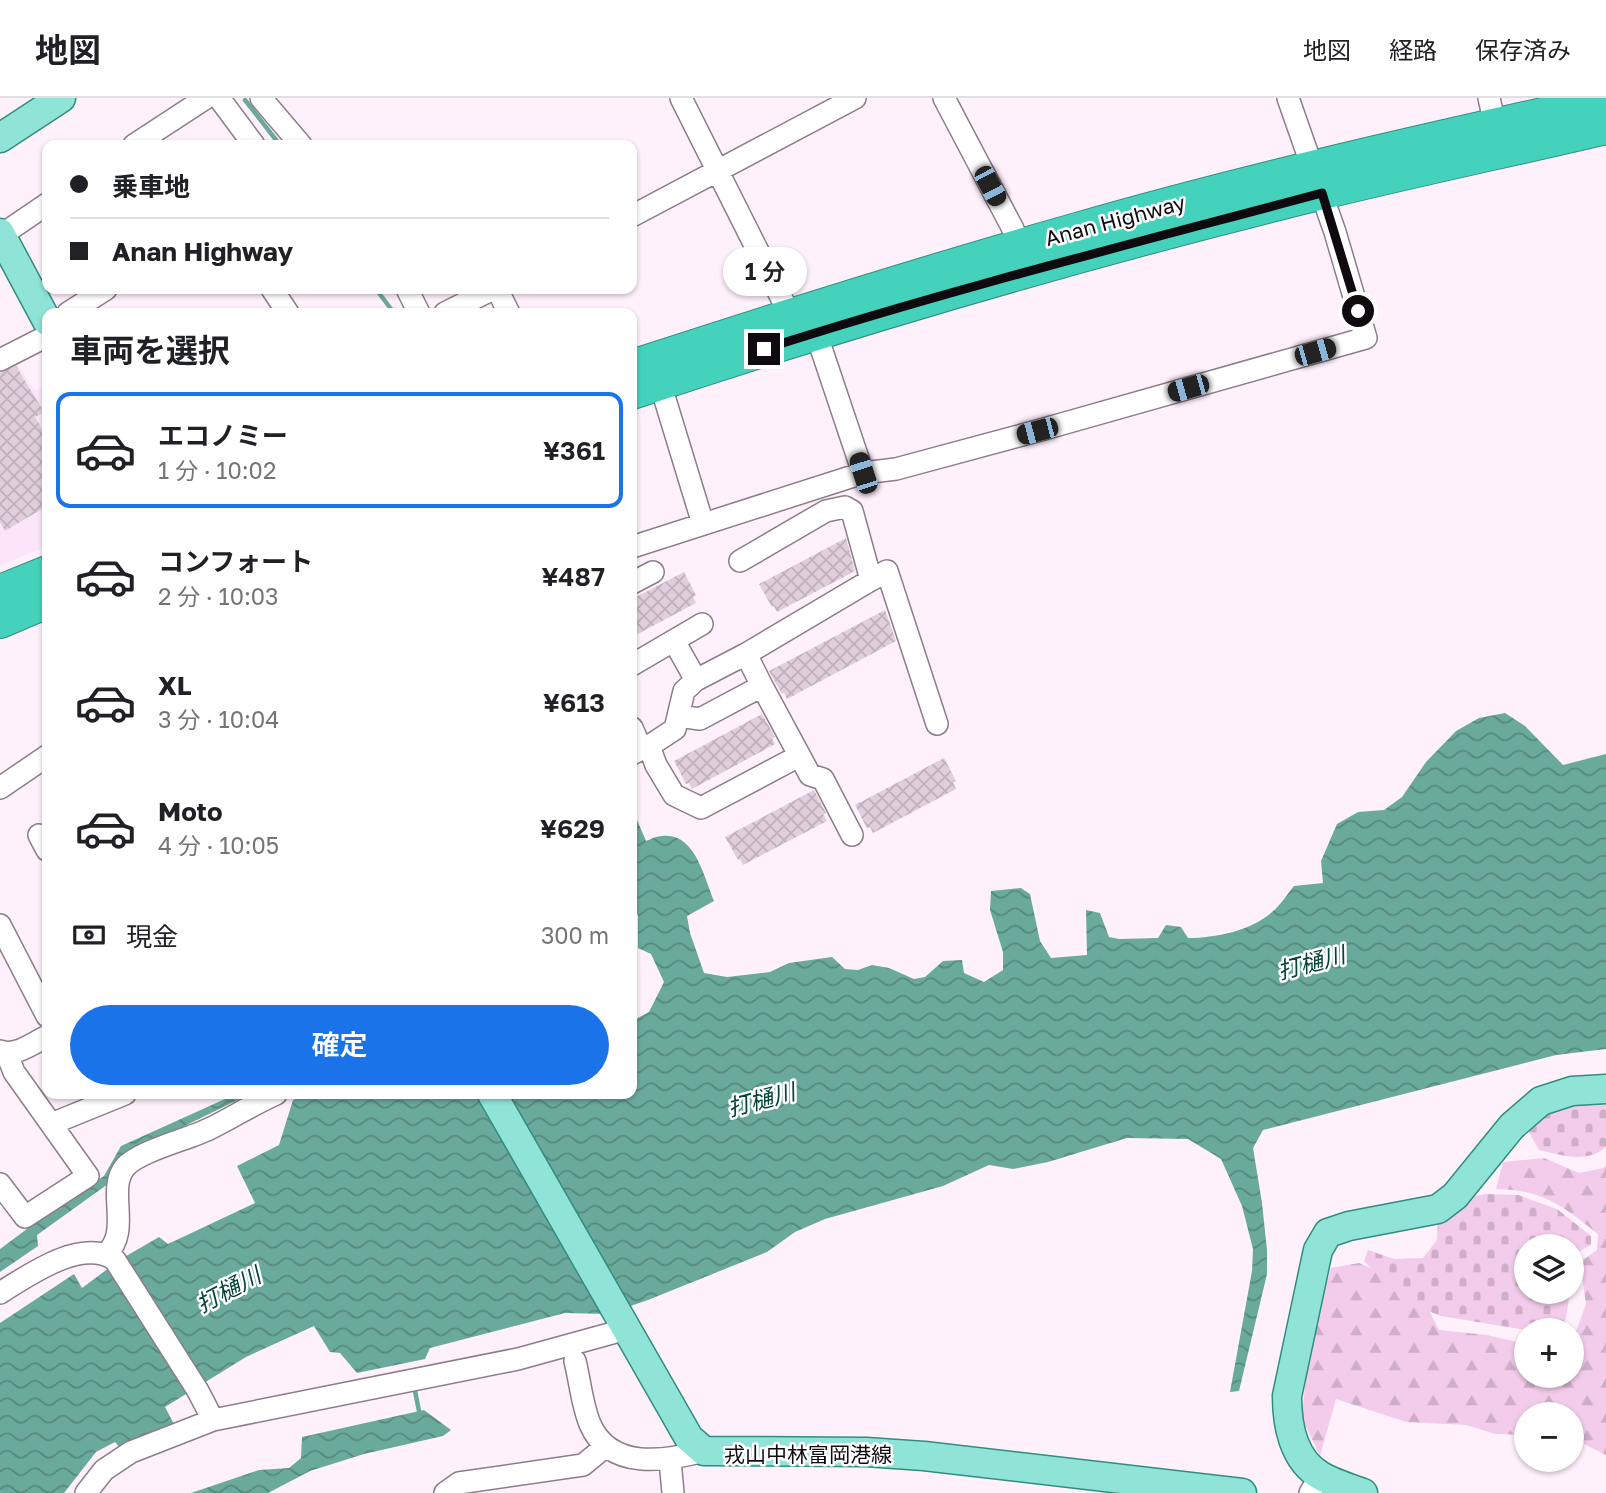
<!DOCTYPE html>
<html lang="ja">
<head>
<meta charset="utf-8">
<style>
	body { margin:0; font-family:"Golos Text","Noto Sans JP",sans-serif; background:#f6f6f6; color:#202124; height:100vh; display:flex; flex-direction:column; font-size:26px; white-space:nowrap }
	* { box-sizing:border-box; margin:0 }
	p { font-size:23px; color:#757577 }
	.icon { flex:none; width:38px; height:38px; fill:none; stroke:currentColor; stroke-width:2; stroke-linecap:round; stroke-linejoin:round }
	.map { position:relative; flex:1; overflow:hidden }
	.drawer { position:absolute; left:42px; top:210px; width:595px; height:791px; display:flex; flex-direction:column; background:#fff; border-radius:14px; box-shadow:0 2px 5px #0004 }
	.drawer>* { flex:none }
	.banner { position:absolute; left:42px; top:42px; width:595px; height:154px; border-radius:14px; box-shadow:0 2px 5px #0004; display:grid; align-content:center; height:154px; padding:0 28px; background:#fff }
	.fabs { position:absolute; left:1514px; top:1136px; display:grid; gap:14px }
	.fabs a { display:grid; place-items:center; width:70px; height:70px; border-radius:50%; background:#fff; box-shadow:0 2px 5px #0004; font-size:35px }
	.end { position:absolute; width:32px; height:32px; margin:-16px; border:9px solid #0f0a0e; background:#fff; box-shadow:0 0 0 4px #fff }
	.from { border-radius:50% }
	.bubble { position:absolute; height:49px; border-radius:24px; background:#fff; box-shadow:0 2px 5px #0004; font-size:23px; font-weight:600; line-height:49px; text-align:center }
	.car { position:absolute; width:21px; height:42px; margin:-21px -10px; border-radius:9px; box-shadow:0 0 5px 2px #0007; background:linear-gradient(#222 24%,#8ab4d8 0 40%,#222 0 76%,#8ab4d8 0 86%,#222 0) }
	.banner b { display:flex; align-items:center; gap:24px; height:66px; font-size:26px }
	.banner b+b { border-top:2px solid #e0e0e0 }
	.banner i { width:18px; height:18px; background:#202124 }
	ul { padding:0; list-style:none }
	li { display:flex; align-items:center; gap:21px; height:116px; margin:0 14px 10px; padding:0 14px; border:4px solid transparent; border-radius:14px }
	li div { flex:1 }
	li b { display:block; font-size:26px }
	li em { font-style:normal; font-weight:600 }
	li.active { border-color:#1a73e8 }
	li>.icon { width:63px; height:63px; stroke-width:1.5 }
	h2 { padding:0 28px; font-size:32px; line-height:84px }
	.pay { display:flex; align-items:center; gap:18px; height:77px; padding:0 28px; font-size:26px }
	.pay p { margin-inline-start:auto }
	.cta { display:flex; gap:14px; margin-top:auto; padding:14px 28px }
	.cta a { flex:1; height:80px; border-radius:42px; background:#1a73e8; color:#fff; font-size:28px; font-weight:600; line-height:80px; text-align:center }
	header { display:flex; align-items:center; gap:42px; box-sizing:border-box; height:98px; padding:0 35px; background:#fff; border-bottom:2px solid #e0e0e0 }
	header strong { font-size:33px }
	nav { display:flex; gap:38px; margin-inline-start:auto; font-size:24px }
	.map>svg:first-child { display:block }
	.built { fill:#fce5f8 }
	.forest { fill:url(#forest-firs) }
	.cemetery { fill:url(#cemetery-stones) }
	.water { fill:url(#water-waves) }
	.lines { fill:none; stroke-linecap:round; stroke-linejoin:round }
	.stream { stroke:#6aaa9d; stroke-width:4.5 }
	.building { fill:url(#building-cross-hatch) }
	.minor-casing { stroke:#8c7d89; stroke-width:24 }
	.major-casing { stroke:#328c7f; stroke-width:31 }
	.highway-casing { stroke:#328c7f; stroke-width:34 }
	.minor { stroke:#fff; stroke-width:21 }
	.major { stroke:#8fe4d7; stroke-width:28 }
	.highway { stroke:#45d2bc; stroke-width:32 }
	.route { stroke:#0f0a0e; stroke-width:9 }
	.labels { text-anchor:middle; dominant-baseline:central; stroke-width:5; stroke-linejoin:round; paint-order:stroke }
	.street-label { font-size:21px; fill:#0f0a0e; stroke:#fff }
	.water-label { font-size:23px; font-style:italic; fill:#06423a; stroke:#fff }
</style>
</head>
<body>
<header>
<strong>地図</strong>
<nav><a>地図</a><a>経路</a><a>保存済み</a></nav>
</header>
<div class="map">
<svg width="1606" height="1395" viewBox="0 0 1606 1395">
	<defs>
		<pattern id="forest-firs" width="22" height="20" patternUnits="userSpaceOnUse" patternTransform="scale(1.75)"><rect width="22" height="20" fill="#f2ccea"/><path d="M5 1l3.5 6h-7zM16 11l3.5 6h-7z" fill="#ceaec8"/></pattern>
		<pattern id="cemetery-stones" width="16" height="16" patternUnits="userSpaceOnUse" patternTransform="scale(1.75)"><rect width="16" height="16" fill="#f2ccea"/><path d="M2 7V4a2 2 0 0 1 4 0v3zM10 15v-3a2 2 0 0 1 4 0v3z" fill="#ceaec8"/></pattern>
		<pattern id="water-waves" width="16" height="10" patternUnits="userSpaceOnUse" patternTransform="scale(1.75)"><rect width="16" height="10" fill="#6aaa9d"/><path d="M0 5q4-4 8 0t8 0" fill="none" stroke="#56897e"/></pattern>
		<pattern id="building-cross-hatch" width="8" height="8" patternUnits="userSpaceOnUse" patternTransform="scale(1.75)"><rect width="8" height="8" fill="#dfcfdc"/><path d="M0 0l8 8M0 8l8-8" fill="none" stroke="#beb0bc"/></pattern>
	</defs>
	<rect width="100%" height="100%" fill="#fff1fc"/>
	<!-- built -->
	<path class="built" d="M15,262l20,31 12,-7v162l-47,20v-197z"/>
	<!-- forest -->
	<path class="forest" d="M1544,1060l35,15 24,-5 3,-2v289l-34,-17v-24h-46v21l-31,-1 -29,-9 -60,-3 -70,-23 -16,57 -18,-38 7,-74 22,-76 28,-5 58,24 22,43 48,5 39,9v32h46v-40l3,-2 11,-30 -6,-42 17,-12 1,-16c-36,-28 -54,-44 -102,-45l7,-27z"/>
	<!-- cemetery -->
	<path class="cemetery" d="M1606,1001v48c-20,17 -44,8 -67,3l-12,-21 34,-24z
		M1486,1096l32,1 39,14 34,27v9l-19,10v-9h-46v46h44l-6,38h-38l-85,-14 -40,-15 -9,-12 -28,-28 4,-11 26,9 29,-1 14,-18 1,-21 36,-23z"/>
	<!-- water -->
	<path class="water" d="M1505,615l20,13 38,39 43,-11v295l-50,6 -293,75 -10,18 9,55 5,47v24l-28,117 -9,1 22,-121 1,-22 -11,-43 -21,-47 -33,-20 -61,-1 -79,24 -35,7 -24,-4 -46,21 -118,33 -30,13 -28,20 -119,48 -41,14 -42,-1 -135,35 -5,11 -68,14 -17,-20 -10,-1 -16,-26 -68,31 -81,50 10,19 -54,23 -6,-7 -19,10 -32,41h-64v-170l74,-49 8,14 39,-29 38,-22 9,7 87,-41 -18,-37 42,-21 14,-45 16,-6h323v-73l17,-9 15,-30 -13,-28 -13,-6v-32l-6,-17v-91l14,33c5,-2 11,-5 16,-5 33,-4 42,41 52,65l-27,15 3,17 14,40 23,4 43,-5 19,-9 43,-6 13,12 13,1 14,-5 17,3 25,11 11,-2 18,-16 19,-1 2,13 20,9 19,-12v-18l-13,-42 1,-19 30,-3 9,6 10,47 11,17 36,-3 -1,-45 14,3 9,24 10,2 39,-1 8,-13 15,2 7,11c27,0 63,-7 84,-26 9,-7 15,-18 22,-26l29,-3 -2,-22 16,-37 21,-12 26,-2 18,-13 24,-35 30,-31 23,-13z
		M236,996h14l-119,58 -23,32 -71,51 1,11 -38,26v-23l70,-52 34,-21 17,-30z
		M424,1312l27,20 -8,6 -79,18 -54,17 -42,22h-77l68,-23 30,-2 12,-10 1,-21z"/>
	<g class="lines">
		<!-- stream -->
		<path class="stream" d="M245,2l35,45
			M376,191l18,24
			M414,1288l6,30"/>
	</g>
	<!-- building -->
	<path class="building" d="M16,268l28,46 -9,5 12,20v69l-42,25 -5,-9v-149z
		M846,440l9,33 -78,41 -3,-6 -2,1 -13,-23z
		M684,474l12,23 -3,2 3,6 -64,34v-38z
		M885,512l11,31 -109,58 -3,-6 -2,1 -13,-23z
		M762,616l13,23 -3,1 3,6 -83,45 -3,-6 -3,1 -12,-23z
		M944,660l12,23 -3,1 3,7 -83,44 -3,-6 -3,1 -12,-23z
		M814,692l12,23 -3,1 4,7 -84,44 -3,-6 -2,1 -13,-23z"/>
	<g class="lines">
		<defs>
			<path id="minor" d="M219,0l35,47
				M261,0l40,47
				M681,0l109,217 26,18 47,140
				M944,0l69,131 7,17
				M1489,0l6,27
				M134,47l72,-47
				M632,118l223,-118
				M0,138l47,-32
				M272,191l16,24
				M407,191l12,24
				M497,191l12,24
				M68,215l38,-24
				M445,215l48,-24
				M0,262l47,-24
				M660,285l43,141
				M632,449l231,-74 33,-4 141,-38 329,-93 -31,-106 -47,-134
				M871,482l16,-9 50,153
				M632,485l21,-11
				M632,567l70,-41
				M696,582l50,-26 125,-74 -19,-69 -7,-4 -19,4 -86,50
				M762,588l48,89 13,4 29,56
				M678,618l22,3 62,-33 -16,-32
				M632,630l9,21 -9,5
				M649,648l26,-17 9,-38 12,-11 -22,-39
				M641,651l8,-3 7,19 18,30 27,13 98,-52
				M0,690l47,-32
				M39,737l8,15
				M0,827l47,91
				M0,953c15,6 34,-8 47,-15
				M53,1029l8,-7 64,-26
				M0,1086l25,33 63,-41 -74,-104 -7,-18
				M106,1156c26,-23 0,-64 19,-87 14,-16 64,-28 84,-38 23,-11 44,-25 67,-35
				M0,1195c29,-18 82,-56 115,-33l83,131 15,29 305,-61 109,-30
				M575,1263c5,20 7,44 15,63 20,47 76,37 114,27
				M670,1362l3,33
				M86,1395l18,-23 27,-18 82,-32
				M445,1395l14,-10 124,-18 23,-19
				M1310,1395l10,-17"/>
			<path id="major" d="M0,40l61,-40
				M0,135l47,88
				M492,996l197,344 15,13 162,1 58,4 318,37
				M1363,1395c-14,-5 -30,-10 -42,-17 -28,-16 -34,-52 -34,-80l31,-146 10,-17 21,-7 89,-17 17,-13 57,-70 29,-25 31,-10 34,-2"/>
			<path id="highway" d="M632,268c147,-48 296,-95 445,-137 174,-50 352,-90 529,-129
				M632,295c227,-75 458,-143 691,-200 94,-23 189,-43 283,-65
				M0,493l47,-19
				M0,524l47,-20"/>
		</defs>
		<!-- minor casing -->
		<use href="#minor" class="minor-casing"/>
		<!-- major casing -->
		<use href="#major" class="major-casing"/>
		<!-- highway casing -->
		<use href="#highway" class="highway-casing"/>
		<!-- minor -->
		<use href="#minor" class="minor"/>
		<!-- major -->
		<use href="#major" class="major"/>
		<!-- highway -->
		<use href="#highway" class="highway"/>
	</g>
	<g class="lines">
		<!-- route -->
		<path class="route" d="M764,251c184,-59 371,-106 558,-156l36,118"/>
	</g>
	<g class="labels">
		<!-- street labels -->
		<g class="street-label">
			<text transform="translate(1115 122) rotate(-15)">Anan Highway</text>
			<text x="808" y="1356">戎山中林富岡港線</text>
		</g>
		<!-- water labels -->
		<g class="water-label">
			<text transform="translate(1311 864) rotate(-15)">打樋川</text>
			<text transform="translate(761 1001) rotate(-15)">打樋川</text>
			<text transform="translate(228 1191) rotate(-28)">打樋川</text>
		</g>
	</g>
</svg>
<div class="fabs">
<a><svg class="icon" aria-label="layers" viewBox="0 0 24 24"><path d="M12 4l9 5-9 5-9-5zM3 14l9 5 9-5"/></svg></a>
<a>+</a>
<a>−</a>
</div>
<i class="end from" style="left:1358px;top:213px"></i>
<i class="end" style="left:764px;top:251px"></i>
<div class="bubble" style="left:723px;top:149px;width:84px">1 分</div>
<i class="car" style="left:990px;top:88px;rotate:152deg"></i>
<i class="car" style="left:1315px;top:254px;rotate:74deg"></i>
<i class="car" style="left:1188px;top:290px;rotate:254deg"></i>
<i class="car" style="left:1037px;top:333px;rotate:255deg"></i>
<i class="car" style="left:863px;top:375px;rotate:342deg"></i>
<div class="banner">
<b><i class="from"></i>乗車地</b>
<b><i></i>Anan Highway</b>
</div>
<section class="drawer">
<h2>車両を選択</h2>
<ul>
<li class="active"><svg class="icon" aria-label="car" viewBox="0 0 24 24"><path d="M5 17H2v-5l4-1 3-4h7l3 4 3 1v5h-3M9 17h6M6 11h13"/><circle cx="7" cy="17" r="2"/><circle cx="17" cy="17" r="2"/></svg><div><b>エコノミー</b><p>1 分 · 10:02</p></div><em>¥361</em></li>
<li><svg class="icon" aria-label="car" viewBox="0 0 24 24"><path d="M5 17H2v-5l4-1 3-4h7l3 4 3 1v5h-3M9 17h6M6 11h13"/><circle cx="7" cy="17" r="2"/><circle cx="17" cy="17" r="2"/></svg><div><b>コンフォート</b><p>2 分 · 10:03</p></div><em>¥487</em></li>
<li><svg class="icon" aria-label="car" viewBox="0 0 24 24"><path d="M5 17H2v-5l4-1 3-4h7l3 4 3 1v5h-3M9 17h6M6 11h13"/><circle cx="7" cy="17" r="2"/><circle cx="17" cy="17" r="2"/></svg><div><b>XL</b><p>3 分 · 10:04</p></div><em>¥613</em></li>
<li><svg class="icon" aria-label="car" viewBox="0 0 24 24"><path d="M5 17H2v-5l4-1 3-4h7l3 4 3 1v5h-3M9 17h6M6 11h13"/><circle cx="7" cy="17" r="2"/><circle cx="17" cy="17" r="2"/></svg><div><b>Moto</b><p>4 分 · 10:05</p></div><em>¥629</em></li>
</ul>
<div class="pay"><svg class="icon" aria-label="cash" viewBox="0 0 24 24"><path d="M3 7h18v10H3z"/><circle cx="12" cy="12" r="2"/></svg>現金<p>300 m</p></div>
<div class="cta"><a>確定</a></div>
</section>
</div>
</body>
</html>
